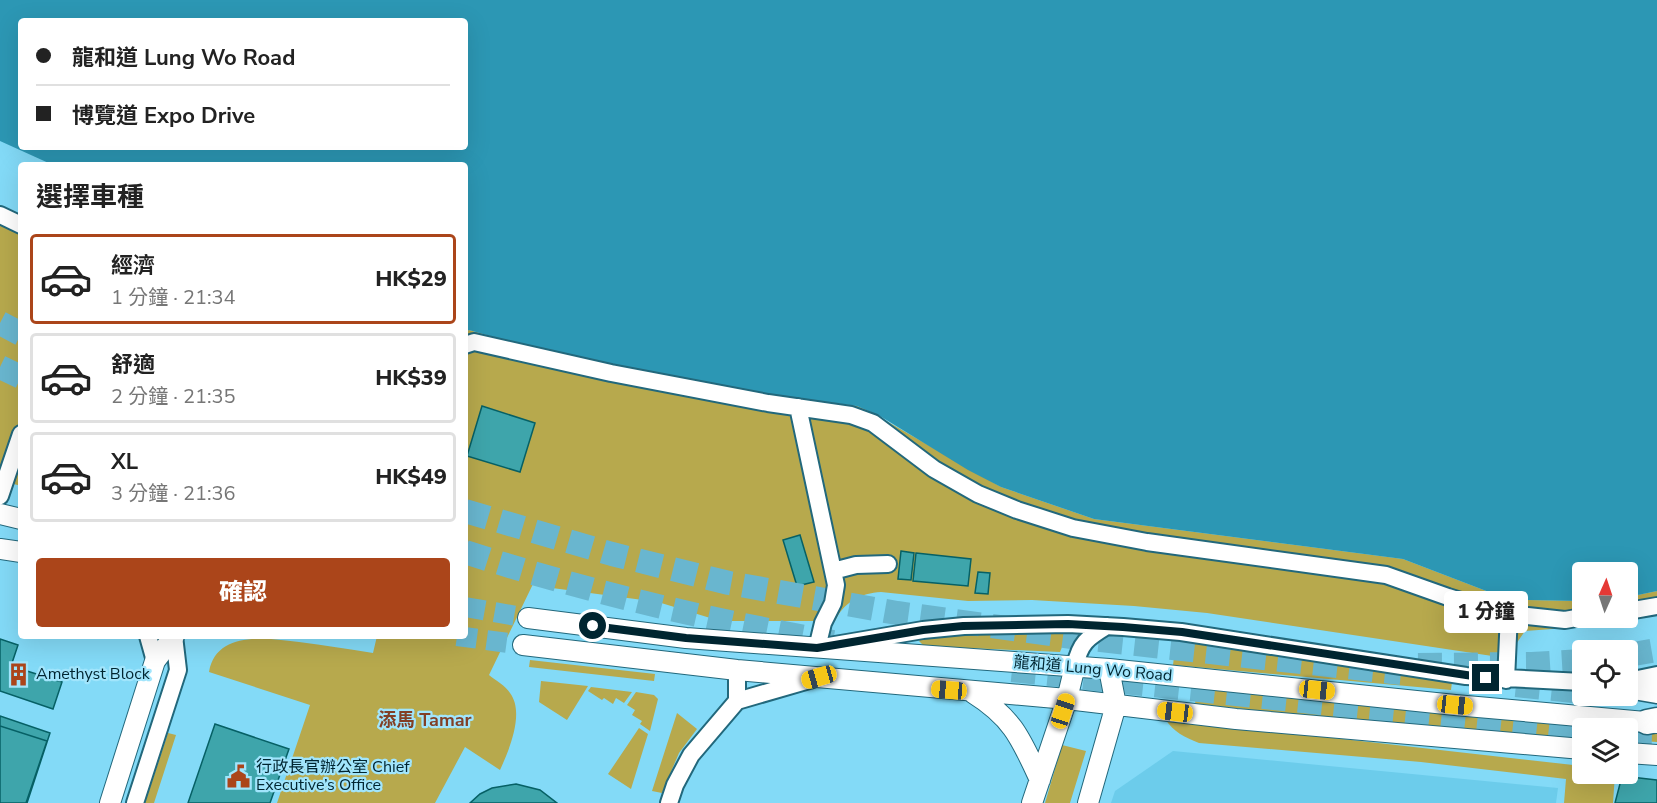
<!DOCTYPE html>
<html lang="zh-TW">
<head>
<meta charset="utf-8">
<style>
	body { margin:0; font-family:"Nunito Sans","Noto Sans TC",sans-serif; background:#f6f6f6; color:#222; height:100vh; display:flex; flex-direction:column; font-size:22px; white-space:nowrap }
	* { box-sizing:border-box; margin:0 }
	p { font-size:20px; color:#767676 }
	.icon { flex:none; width:33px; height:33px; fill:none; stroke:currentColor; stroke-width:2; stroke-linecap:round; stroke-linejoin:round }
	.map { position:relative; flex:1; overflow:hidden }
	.panel { position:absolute; left:18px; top:162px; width:450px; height:477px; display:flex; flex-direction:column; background:#fff; border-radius:6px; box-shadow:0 6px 24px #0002 }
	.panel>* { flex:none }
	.guide { position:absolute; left:18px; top:18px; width:450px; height:132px; border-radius:6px; box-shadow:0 6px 24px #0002; display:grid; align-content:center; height:132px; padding:0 18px; background:#fff }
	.needle { width:39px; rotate:3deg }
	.tools { position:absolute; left:1572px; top:562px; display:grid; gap:12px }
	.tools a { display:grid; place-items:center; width:66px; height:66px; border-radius:6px; background:#fff; box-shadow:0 6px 24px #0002; font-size:30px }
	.end { position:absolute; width:27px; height:27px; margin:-14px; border:8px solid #002530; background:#fff; box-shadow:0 0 0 3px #fff }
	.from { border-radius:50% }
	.bubble { position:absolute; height:42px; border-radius:6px; background:#fff; box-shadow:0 6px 24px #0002; font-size:20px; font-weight:800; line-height:42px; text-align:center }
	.car { position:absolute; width:18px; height:36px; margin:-18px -9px; border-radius:8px; box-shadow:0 0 4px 2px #0007; background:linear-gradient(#f5c518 24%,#345 0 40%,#f5c518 0 76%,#345 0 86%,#f5c518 0) }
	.guide b { display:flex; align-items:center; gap:21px; height:57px; font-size:22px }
	.guide b+b { border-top:2px solid #e0e0e0 }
	.guide i { width:15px; height:15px; background:#222 }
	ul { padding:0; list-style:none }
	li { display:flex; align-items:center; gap:18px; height:90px; margin:0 12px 9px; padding:0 6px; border:3px solid #e0e0e0; border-radius:6px }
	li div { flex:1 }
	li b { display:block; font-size:22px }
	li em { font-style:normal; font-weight:800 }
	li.selected { border-color:#ab451a }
	li>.icon { width:54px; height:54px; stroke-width:1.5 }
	h2 { padding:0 18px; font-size:27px; line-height:72px }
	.button { display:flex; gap:12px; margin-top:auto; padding:12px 18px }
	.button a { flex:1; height:69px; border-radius:6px; background:#ab451a; color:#fff; font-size:24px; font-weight:800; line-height:69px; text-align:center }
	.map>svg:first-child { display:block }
	.built { fill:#6ccceb }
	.green { fill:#b7a94d }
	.water { fill:#2c97b4; fill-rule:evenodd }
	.building { fill:#3ea5ab; stroke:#066065; stroke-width:1.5 }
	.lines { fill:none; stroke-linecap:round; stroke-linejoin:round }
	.major-tunnel { stroke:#69b6cf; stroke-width:20; stroke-dasharray:20 10; stroke-linecap:butt }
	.highway-tunnel { stroke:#69b6cf; stroke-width:24; stroke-dasharray:24 12; stroke-linecap:butt }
	.minor-casing { stroke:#22687c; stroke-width:20 }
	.major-casing { stroke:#22687c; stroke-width:22 }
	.highway-casing { stroke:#22687c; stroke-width:27 }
	.minor { stroke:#fff; stroke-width:16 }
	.major { stroke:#fff; stroke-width:20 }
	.highway { stroke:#fff; stroke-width:24 }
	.route { stroke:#002530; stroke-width:8 }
	.labels { text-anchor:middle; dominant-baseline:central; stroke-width:4.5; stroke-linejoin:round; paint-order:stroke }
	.street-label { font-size:16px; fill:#002530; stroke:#a1e5fc }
	.poi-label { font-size:16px; fill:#002530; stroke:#a1e5fc; text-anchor:start }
	.neighbourhood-label { font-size:18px; font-weight:bold; fill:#823f25; stroke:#a1e5fc }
</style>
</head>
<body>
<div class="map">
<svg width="1657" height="803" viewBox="0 0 1657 803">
	<rect width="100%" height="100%" fill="#83daf7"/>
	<!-- built -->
	<path class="built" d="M1173,751l385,37 -2,15h-445l4,-12z"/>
	<!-- green -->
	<path class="green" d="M0,205l21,10v271l-21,-6z
		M469,330l61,17 283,54 44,5 12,5 132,76 93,32 309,40 86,33 39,8 54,1v17h46v-21l29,-6v24l-50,10 -82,6 -9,13 -17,13 -292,-44 -73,-7 -102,-6 -64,1 -87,-9c-20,1 -37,10 -46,29h-115l-62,-19 -121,-16 -4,-2 -44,91c6,5 17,11 21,18 15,20 -1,57 -10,77l-35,-23 -30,56h-158l33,-98 -101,-33c7,-42 59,-34 90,-30 25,3 49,7 74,11l4,-17h88v-304z
		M1068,632l-8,20 -136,-6 -5,-5 4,-4 42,-3z
		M1176,641l276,41 -1,8 -278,-25z
		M530,660l125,14 -1,7 -125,-14z
		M541,681l47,5 -21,34 -28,-18z
		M1198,683l459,48v11l-29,-2v-11h-46v9l-96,-5 -291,-29z
		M591,687l41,5 -8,11 -8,-5 -3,6 -9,-6 -2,2 -14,-9z
		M636,692l18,3 4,4 -8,32 -10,-7 2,-3 -10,-6 3,-5 -8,-5z
		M677,713l20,16 -18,24 -17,40 -10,-2z
		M1165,719l417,47v8h33l-2,29h-49l2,-24 -145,-17 -222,-19c-15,-6 -25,-11 -34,-24z
		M639,728l9,6 -17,55 -23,-15z
		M168,733l8,2 -22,68h-9z
		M1062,745l24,6 -16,52h-25z"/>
	<!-- water -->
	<path class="water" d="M0,0h1657v591l-29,6v-24h-46v28l-54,-1 -39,-8 -86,-33 -309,-40 -93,-32 -33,-17 -88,-54 -23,-10 -93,-12 -111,-19 -123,-28 -61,-17 -4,2v-167h-412l-53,-24zM21,21h444v126h-444z"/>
	<!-- building -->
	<path class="building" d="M482,406l53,17 -15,49 -53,-16z
		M800,535l14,47 -17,4 -14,-46z
		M901,551l13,2 -3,27 -13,-1z
		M916,553l55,6 -3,27 -55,-5z
		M978,572l12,1 -2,21 -13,-1z
		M0,639l18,6 -7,21 51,16 -9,27 -53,-18z
		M0,716l50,17 -23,70h-27z
		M215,724l74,25 -19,54h-82z
		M0,726l47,15 -21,62h-26z
		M1622,776l35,4v23h-42z
		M516,784l24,6 17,13h-87l10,-9 12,-6z"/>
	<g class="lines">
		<!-- major-tunnel -->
		<path class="major-tunnel" d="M465,607l63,11
			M457,636l66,9"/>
		<!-- highway-tunnel -->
		<path class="highway-tunnel" d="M0,323l21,11
			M0,367l21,10
			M465,511l147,43 117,29 168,30 175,24 329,36
			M465,552c120,39 243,68 368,90
			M1628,655l29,-5
			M1418,665l114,-1 50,-3
			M1012,670l570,61
			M1516,685l66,7
			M1628,734l29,1"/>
		<defs>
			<path id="minor" d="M0,215l21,10
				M465,345l9,-3 137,31 157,30 83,12 22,8 61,46 44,25 39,16 56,18 74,14 239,33 62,22 51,16 66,7 17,-3
				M798,407l38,178 -3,18 -10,20 -6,25 106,-18 41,-4 104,-2 55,3 58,5 285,44 116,6
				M0,496l21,-62
				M833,571l23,-6 32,-1
				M1628,611l29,-5
				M148,636l7,25
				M1075,666c5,-23 12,-28 32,-40
				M1506,680l3,-66
				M1628,681l29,-6
				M737,701v-31
				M135,803l43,-133 -4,-34
				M669,803l6,-18 16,-30 46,-54 76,-22"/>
			<path id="major" d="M0,514l21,5
				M0,549l21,3
				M528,618l158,20 423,31 346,36 202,18
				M523,645l214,25 330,29 169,20 346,30
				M973,693c40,25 48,46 67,87
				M1628,753l29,2
				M110,803l45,-142 19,-25
				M1032,803l35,-104 8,-33
				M1088,803l28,-98 -7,-36"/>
			<path id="highway" d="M1628,686l29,5
				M1647,722l10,-2"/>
		</defs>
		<!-- minor casing -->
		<use href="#minor" class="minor-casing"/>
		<!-- major casing -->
		<use href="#major" class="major-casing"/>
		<!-- highway casing -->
		<use href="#highway" class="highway-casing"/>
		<!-- minor -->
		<use href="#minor" class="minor"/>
		<!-- major -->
		<use href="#major" class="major"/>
		<!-- highway -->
		<use href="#highway" class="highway"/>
	</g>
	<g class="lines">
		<!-- route -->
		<path class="route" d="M593,626l93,12 131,10 106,-18 40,-4 105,-2 55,3 59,5 304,46"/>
	</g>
	<!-- icons -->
	<defs>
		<symbol id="building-bare" viewBox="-9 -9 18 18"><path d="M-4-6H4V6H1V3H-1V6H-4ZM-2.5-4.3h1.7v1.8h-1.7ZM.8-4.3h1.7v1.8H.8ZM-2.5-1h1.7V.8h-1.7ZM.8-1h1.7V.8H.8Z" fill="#ab451a" stroke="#a1e5fc" stroke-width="2.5" paint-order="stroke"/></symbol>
		<symbol id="civic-bare" viewBox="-9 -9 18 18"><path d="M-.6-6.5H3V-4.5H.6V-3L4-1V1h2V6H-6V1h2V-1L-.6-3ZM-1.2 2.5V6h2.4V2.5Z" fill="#ab451a" stroke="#a1e5fc" stroke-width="2.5" paint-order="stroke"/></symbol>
	</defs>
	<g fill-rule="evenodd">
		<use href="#building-bare" x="2" y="658" width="33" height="33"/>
		<use href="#civic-bare" x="222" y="760" width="33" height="33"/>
	</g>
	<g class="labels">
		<!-- street labels -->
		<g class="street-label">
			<text transform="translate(1093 669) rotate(5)">龍和道 Lung Wo Road</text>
		</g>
		<!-- poi labels -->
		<g class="poi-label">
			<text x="36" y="674">Amethyst Block</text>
			<text x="256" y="767">行政長官辦公室 Chief<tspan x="256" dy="18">Executive’s Office</tspan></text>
		</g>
		<!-- neighbourhood labels -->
		<g class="neighbourhood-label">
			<text x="425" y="720">添馬 Tamar</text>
		</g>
	</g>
</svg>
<div class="tools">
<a><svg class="needle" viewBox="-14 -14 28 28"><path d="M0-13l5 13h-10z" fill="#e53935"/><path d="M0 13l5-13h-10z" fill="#767676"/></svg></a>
<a><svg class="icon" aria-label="locate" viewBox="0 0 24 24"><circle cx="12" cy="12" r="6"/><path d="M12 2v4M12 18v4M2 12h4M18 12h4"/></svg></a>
<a><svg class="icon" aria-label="layers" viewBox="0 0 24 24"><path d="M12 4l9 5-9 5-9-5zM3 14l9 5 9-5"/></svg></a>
</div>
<i class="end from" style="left:593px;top:626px"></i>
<i class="end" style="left:1486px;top:678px"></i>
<div class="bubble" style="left:1444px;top:591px;width:84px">1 分鐘</div>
<i class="car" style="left:819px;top:677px;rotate:254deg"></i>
<i class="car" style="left:949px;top:690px;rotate:275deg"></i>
<i class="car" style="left:1317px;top:690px;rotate:96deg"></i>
<i class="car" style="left:1455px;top:705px;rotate:96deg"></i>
<i class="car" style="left:1063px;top:711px;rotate:18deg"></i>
<i class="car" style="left:1175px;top:712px;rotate:277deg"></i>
<div class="guide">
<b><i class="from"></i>龍和道 Lung Wo Road</b>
<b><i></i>博覽道 Expo Drive</b>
</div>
<section class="panel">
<h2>選擇車種</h2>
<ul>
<li class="selected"><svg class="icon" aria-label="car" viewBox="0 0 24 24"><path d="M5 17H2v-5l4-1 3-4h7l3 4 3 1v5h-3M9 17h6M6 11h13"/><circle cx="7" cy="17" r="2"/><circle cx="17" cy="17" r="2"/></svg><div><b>經濟</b><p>1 分鐘 · 21:34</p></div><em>HK$29</em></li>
<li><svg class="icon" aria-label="car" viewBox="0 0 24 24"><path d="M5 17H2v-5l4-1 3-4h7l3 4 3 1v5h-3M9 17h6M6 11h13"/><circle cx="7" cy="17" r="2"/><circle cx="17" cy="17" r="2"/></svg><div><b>舒適</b><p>2 分鐘 · 21:35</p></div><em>HK$39</em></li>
<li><svg class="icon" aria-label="car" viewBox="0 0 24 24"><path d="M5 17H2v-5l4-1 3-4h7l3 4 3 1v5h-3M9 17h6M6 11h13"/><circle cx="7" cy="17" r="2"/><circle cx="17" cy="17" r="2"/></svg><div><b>XL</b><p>3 分鐘 · 21:36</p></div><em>HK$49</em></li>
</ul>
<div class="button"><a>確認</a></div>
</section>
</div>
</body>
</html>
